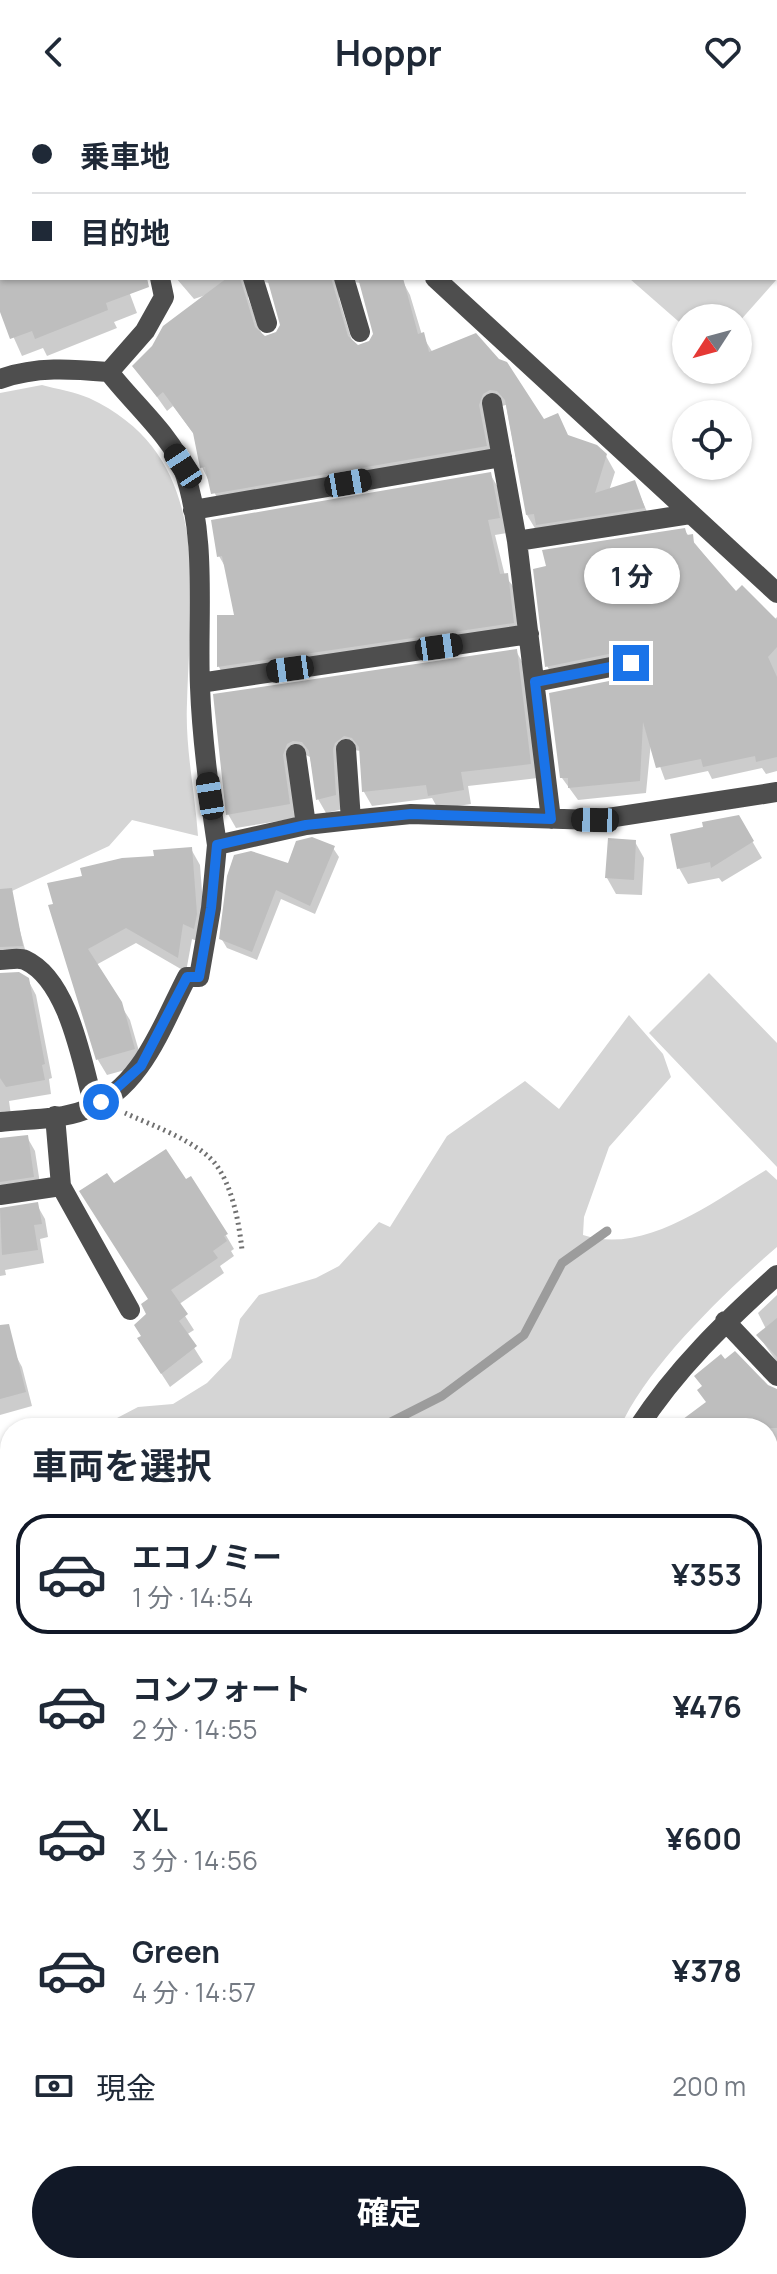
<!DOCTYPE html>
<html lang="ja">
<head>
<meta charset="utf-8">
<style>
	body { margin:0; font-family:Manrope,"Noto Sans JP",sans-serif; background:#f6f6f7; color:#1f2937; height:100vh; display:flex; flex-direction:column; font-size:30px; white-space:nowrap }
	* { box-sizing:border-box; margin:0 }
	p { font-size:26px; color:#747a83 }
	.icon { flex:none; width:44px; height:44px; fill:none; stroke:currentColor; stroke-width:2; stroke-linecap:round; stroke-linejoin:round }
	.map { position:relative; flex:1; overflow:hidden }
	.details { position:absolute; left:0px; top:1314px; width:778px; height:856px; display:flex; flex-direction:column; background:#fff; border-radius:32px 32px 0 0; box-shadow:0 2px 6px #0004 }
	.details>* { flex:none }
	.guide { position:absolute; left:0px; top:0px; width:778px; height:176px; box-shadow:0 2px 6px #0004; display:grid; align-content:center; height:176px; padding:0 32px; background:#fff }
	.needle { width:52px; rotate:234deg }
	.buttons { position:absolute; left:672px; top:200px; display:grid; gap:16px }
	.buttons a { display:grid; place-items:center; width:80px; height:80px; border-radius:50%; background:#fff; box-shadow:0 2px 6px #0004; font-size:40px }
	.end { position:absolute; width:36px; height:36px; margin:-18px; border:10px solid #1a73e8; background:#fff; box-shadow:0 0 0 4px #fff }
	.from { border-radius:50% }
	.bubble { position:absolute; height:56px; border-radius:28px; background:#fff; box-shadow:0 2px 6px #0004; font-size:26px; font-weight:700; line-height:56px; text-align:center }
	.car { position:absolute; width:24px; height:48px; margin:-24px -12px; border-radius:10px; box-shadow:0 0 6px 2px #0007; background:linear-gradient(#222 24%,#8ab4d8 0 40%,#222 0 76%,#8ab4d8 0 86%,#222 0) }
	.guide b { display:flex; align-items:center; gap:28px; height:76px; font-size:30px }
	.guide b+b { border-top:2px solid #e0e1e3 }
	.guide i { width:20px; height:20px; background:#1f2937 }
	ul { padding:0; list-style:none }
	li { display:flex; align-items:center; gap:24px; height:120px; margin:0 16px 12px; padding:0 16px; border:4px solid transparent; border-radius:32px }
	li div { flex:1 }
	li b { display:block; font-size:30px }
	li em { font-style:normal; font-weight:700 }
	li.on { border-color:#111827 }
	li>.icon { width:72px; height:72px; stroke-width:1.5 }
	h2 { padding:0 32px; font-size:36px; line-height:96px }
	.pay { display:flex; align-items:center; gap:20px; height:88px; padding:0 32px; font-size:30px }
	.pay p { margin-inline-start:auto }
	.button { display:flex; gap:16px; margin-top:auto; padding:16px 32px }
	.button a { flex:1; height:92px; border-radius:48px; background:#111827; color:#fff; font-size:32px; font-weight:700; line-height:92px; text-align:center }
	header { display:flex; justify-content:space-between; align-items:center; height:104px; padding:0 32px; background:#fff; font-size:36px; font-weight:700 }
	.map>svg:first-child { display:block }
	.green { fill:#d5d5d5 }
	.shadow { fill:#0003; fill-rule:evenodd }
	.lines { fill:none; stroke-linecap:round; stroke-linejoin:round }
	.stream { stroke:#9c9c9c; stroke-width:9 }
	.building { fill:#bebebe }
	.major-casing { stroke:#dbdbdb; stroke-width:24 }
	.path { stroke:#707070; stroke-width:5; stroke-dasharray:2 4; stroke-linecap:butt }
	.minor { stroke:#4e4e4e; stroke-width:20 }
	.major { stroke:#000; stroke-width:20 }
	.route { stroke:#1a73e8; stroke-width:10 }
</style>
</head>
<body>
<header><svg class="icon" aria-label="back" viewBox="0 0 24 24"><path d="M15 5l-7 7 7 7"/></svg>Hoppr<svg class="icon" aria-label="heart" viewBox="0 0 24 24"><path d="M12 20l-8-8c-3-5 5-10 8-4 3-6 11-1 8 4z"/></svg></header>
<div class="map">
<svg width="777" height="2170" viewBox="0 0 777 2170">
	<rect width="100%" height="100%" fill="#fff"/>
	<!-- green -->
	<path class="green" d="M777,53v122l-39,44v-5h-52v10l-56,-49 146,-1z
		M42,281c15,4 33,7 47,13 126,59 101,191 98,305 -2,44 8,90 11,133l-66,-16 -23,26 -97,45 -12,-1v-497z
		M709,869l68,70v124l-128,-134z
		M629,911l34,39 8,23 -62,70 -25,70 -1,18c62,21 132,-35 183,-65l11,10v67c-50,43 -131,120 -157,181h-522l40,-21 35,-3 34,-21 24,-25 9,-39 19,-24 57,-17 23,-12 40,-44 11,5 57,-91 78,-55 34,28z
		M10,1370v159l-10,-4v-149z
		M768,1601l9,3v174l-9,-3z
		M0,1605l10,3v98h-10z
		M0,1743l10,2v256l-10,4z
		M768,1787l9,22v361h-277l4,-10h264z"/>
	<!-- shadow -->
	<path class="shadow" d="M84,0h32l1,2h-32z
		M152,0h202l-2,2z
		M0,52l2,122h122l13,35 -23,9 3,6 -70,28 -4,-8 -21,8 -22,-49v-17l5,-1 -5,-13z
		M176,174l226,2 8,15 12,40 11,18 42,-17 68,86 63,34 9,16 -6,19 25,-9 18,41 -116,7 -9,-15 -21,-110 -13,3 1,54 -272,46 -20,-41 -6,-30 -23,-31 -6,5 -32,-45 71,-71 -12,4zM258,177l11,2 13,37 -3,12 -16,5 -15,-39v-7zM349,177l11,2 15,46 -3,13 -9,5 -10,-3 -14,-46 3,-13z
		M490,370l9,15 8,44 -12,2 10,41 11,14 5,48 -294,44 -8,-15v-50h17l-9,-47 -8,-14z
		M684,426l52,64 38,26 3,-3v154l-11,3 -4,-6 -50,11 -4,-8 -43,9 -14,-38 -5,51 -68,7 -16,-22 83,-113 -8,-3 -82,17 -8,-13z
		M516,547l8,14 14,113 -70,8 3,18 -33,5 -6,-11 -60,8 -8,-14 -3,-41 -8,-1 -10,59 -17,4 -8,-14 -8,-42 -6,-3 -7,64 -61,10 -8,-14 -12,-118z
		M738,713l24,41 -40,24 -3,-4 -31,6 -9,-16 26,-39z
		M635,738l9,16 -2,37 -26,-1 -9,-16z
		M333,744l6,9 -24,57 -34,-15 -24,61 -30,-12 -6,-10 68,-73z
		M191,745l9,16 5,66 -2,12 -11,-4 -6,33 -50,-29 -40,22 34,55 13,45 -36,10 -9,-15 -47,-154 105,-48z
		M14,805l12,44 -26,4v-47z
		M0,869l28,7 8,15 16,83 -3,1 2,15 -42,7 2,14 -11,1z
		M27,1033l8,14 6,39 -41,10v-59z
		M185,1078l25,26 24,41 -3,2 3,5 -14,10 4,7 -46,32 16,25 -8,5 17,27 -33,25 -22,-34 -5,-16 7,-37 -36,-114z
		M37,1101l8,14 3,18 -8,2 4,24 -39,7 1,5 -6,1v-67z
		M777,1191v67l-19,-27 8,-6 -8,-16z
		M15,1250l7,13 10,39 -32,9v-57z
		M777,1297v172l-9,-11v-134h-94z
		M768,1531l9,13v60l-9,-1v8z
		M229,2160h238l9,10h-27l5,-7 -13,-1 -6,8h-16l-8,-7 -13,-2 -8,9h-158z"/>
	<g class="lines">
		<!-- stream -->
		<path class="stream" d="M379,1324l63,-32 82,-61 38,-72 45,-32
			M0,1737l10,-1
			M649,2160l7,10"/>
	</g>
	<!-- building -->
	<path class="building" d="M0,174h147l2,9 -43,16 2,7 -73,29 -3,-8 -22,8 -10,-27z
		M227,174h13l15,49 10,9 11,-4 4,-7 -13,-47h64l17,58 10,9 11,-4 4,-7 -15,-56h45l15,56 6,-2 5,20 47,-19 23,26 8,3 37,57 14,-6 10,22 29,10 10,9 -12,39 40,-13 10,28 -109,17 -2,-11 -8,1 -21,-115 -8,-9 -7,-1 -7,4 -4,11 8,41 -276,48 -6,-27 -5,1 -7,-35 -30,-41 -6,5 -25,-31 20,-20 11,-20z
		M491,368l9,46 -12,2 12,54 8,-1 6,50 -297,44v-52h17l-12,-59 -5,1 -6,-37z
		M685,424l2,7 6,-1 1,9 42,48 6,-6 35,35v27l-9,10 9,20v80l-21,5 -1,-6 -52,11 -2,-8 -45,9 -13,-46 -3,59 -72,7v-10h-8l-11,-85 85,-17 6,-4 4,-11 -4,-7 -12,-4 -83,17 -12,-98 13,-3 -4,-16z
		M517,545l14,115 -70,8 3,18 -36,6 -2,-11 -64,7 -3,-45 -7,-9 -8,-2 -9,7 -2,6 3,46 -20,5 -7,-49 -7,-9 -9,-1 -6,3 -4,11 7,49 -64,11 -13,-121z
		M739,711l15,26 -43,27 -1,-6 -33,7 -7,-35 33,-7 -1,-5z
		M312,733l23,9 -25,60 -34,-16 -24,62 -33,-13 8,-63 7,-21 17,-4 37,12 8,-22z
		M608,734l28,2 -2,40 -29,-2z
		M192,743l5,67 -3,15 -11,-5 -5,34 -52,-30 -38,21 34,53 13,47 -39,11 -48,-155 5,-1 -6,-21 35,-7 -2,-8 42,-10 32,-2 -1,-6z
		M12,784l11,58 -23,1v-58z
		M19,868l10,6 16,86 -3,1 3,15 -39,7 -6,-9v-105z
		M28,1031l6,42 -34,5v-44z
		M166,1045l20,30 5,-3 37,58 -4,2 3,5 -14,10 5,7 -47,32 17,24 -9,7 18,25 -36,28 -24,-36 4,-2 -7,-11 12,-11 -5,-10 7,-5 -69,-108 28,-18 7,10z
		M38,1098l4,22 -8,1 4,25 -36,5 -2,-47z
		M777,1214v39l-21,-22z
		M9,1220l17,68 -26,7v-74z
		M735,1247l33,34 9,4v39h-106l35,-26 -9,-12 5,-4 -8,-10 27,-22 4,5z"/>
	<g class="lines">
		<defs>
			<path id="major" d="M0,1568l10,4
				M0,1642l10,3
				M768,1819l9,3
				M768,1899l9,4"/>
		</defs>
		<!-- major casing -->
		<use href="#major" class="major-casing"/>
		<!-- path -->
		<path class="path" d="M125,1009c26,12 75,29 92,53 16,23 22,57 25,84
			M0,1711h10
			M768,2124l9,-5
			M45,2170l14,-10
			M747,2170l2,-10"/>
		<!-- minor -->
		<path class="minor" d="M182,0l4,2
			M140,2v-2
			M373,2l2,-2
			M253,174l14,45
			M344,174l16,54
			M435,174l342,315
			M109,268l36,-41 19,-34 -4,-19
			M0,275c36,-13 72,-10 109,-7 21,28 64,66 74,96 25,70 14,147 17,219 2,54 9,105 17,158
			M492,299l25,138 34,278
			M193,406l309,-53
			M517,437l173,-27
			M535,578l96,-19
			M200,579l329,-49
			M346,645l5,71
			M296,650l10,71
			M0,856c8,0 18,-3 25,0 44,20 57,103 69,146
			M0,1018c27,-3 59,-2 85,-12 56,-20 77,-85 102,-133h12l12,-69 6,-63 89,-20 45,-5 60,-6 184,6 182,-28
			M61,1082l69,124
			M0,1091l61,-9 -6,-70
			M725,1217l52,55
			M638,1324c38,-59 87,-106 139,-153
			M768,1505l9,11
			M0,1674l10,3
			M768,1926l9,3
			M0,1978l10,-6
			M211,2160l7,10
			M394,2160l12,10
			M432,2170l7,-10"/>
		<!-- major -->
		<use href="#major" class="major"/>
	</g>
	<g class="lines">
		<!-- route -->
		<path class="route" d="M101,998l40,-36 46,-89h12l12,-69 6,-63 89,-20 105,-11 140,5 -16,-137 96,-19"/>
	</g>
</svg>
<div class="buttons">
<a><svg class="needle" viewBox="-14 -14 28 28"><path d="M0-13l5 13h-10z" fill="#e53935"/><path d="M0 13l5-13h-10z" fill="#747a83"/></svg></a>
<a><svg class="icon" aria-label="locate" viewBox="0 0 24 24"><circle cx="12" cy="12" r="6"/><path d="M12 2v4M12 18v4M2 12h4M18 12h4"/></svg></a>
</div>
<i class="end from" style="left:101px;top:998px"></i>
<i class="end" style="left:631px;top:559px"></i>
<div class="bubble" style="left:584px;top:444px;width:96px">1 分</div>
<i class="car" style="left:183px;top:362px;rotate:327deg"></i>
<i class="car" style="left:348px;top:379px;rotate:80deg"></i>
<i class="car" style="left:439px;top:543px;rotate:82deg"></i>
<i class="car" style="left:290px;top:565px;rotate:262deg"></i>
<i class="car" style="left:210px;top:692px;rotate:351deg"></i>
<i class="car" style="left:595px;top:716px;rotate:271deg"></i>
<div class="guide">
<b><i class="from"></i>乗車地</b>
<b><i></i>目的地</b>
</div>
<section class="details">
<h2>車両を選択</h2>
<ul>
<li class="on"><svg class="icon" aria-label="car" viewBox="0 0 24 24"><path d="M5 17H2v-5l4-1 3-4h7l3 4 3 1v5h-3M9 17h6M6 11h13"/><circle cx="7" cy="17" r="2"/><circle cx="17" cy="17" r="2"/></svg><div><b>エコノミー</b><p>1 分 · 14:54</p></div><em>¥353</em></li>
<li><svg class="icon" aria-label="car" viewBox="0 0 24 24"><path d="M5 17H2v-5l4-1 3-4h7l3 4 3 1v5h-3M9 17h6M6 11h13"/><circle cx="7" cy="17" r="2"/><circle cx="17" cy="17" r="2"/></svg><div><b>コンフォート</b><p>2 分 · 14:55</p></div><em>¥476</em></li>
<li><svg class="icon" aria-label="car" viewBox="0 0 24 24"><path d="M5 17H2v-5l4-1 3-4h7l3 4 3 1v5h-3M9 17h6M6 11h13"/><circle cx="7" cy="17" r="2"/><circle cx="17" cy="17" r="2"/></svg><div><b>XL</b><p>3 分 · 14:56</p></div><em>¥600</em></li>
<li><svg class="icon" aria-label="car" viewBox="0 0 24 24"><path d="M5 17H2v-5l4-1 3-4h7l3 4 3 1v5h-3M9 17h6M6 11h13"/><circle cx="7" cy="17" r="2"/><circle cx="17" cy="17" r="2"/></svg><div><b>Green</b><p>4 分 · 14:57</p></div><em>¥378</em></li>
</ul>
<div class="pay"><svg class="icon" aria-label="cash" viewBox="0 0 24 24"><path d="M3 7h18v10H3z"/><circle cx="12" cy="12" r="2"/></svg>現金<p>200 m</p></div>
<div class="button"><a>確定</a></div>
</section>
</div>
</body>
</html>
